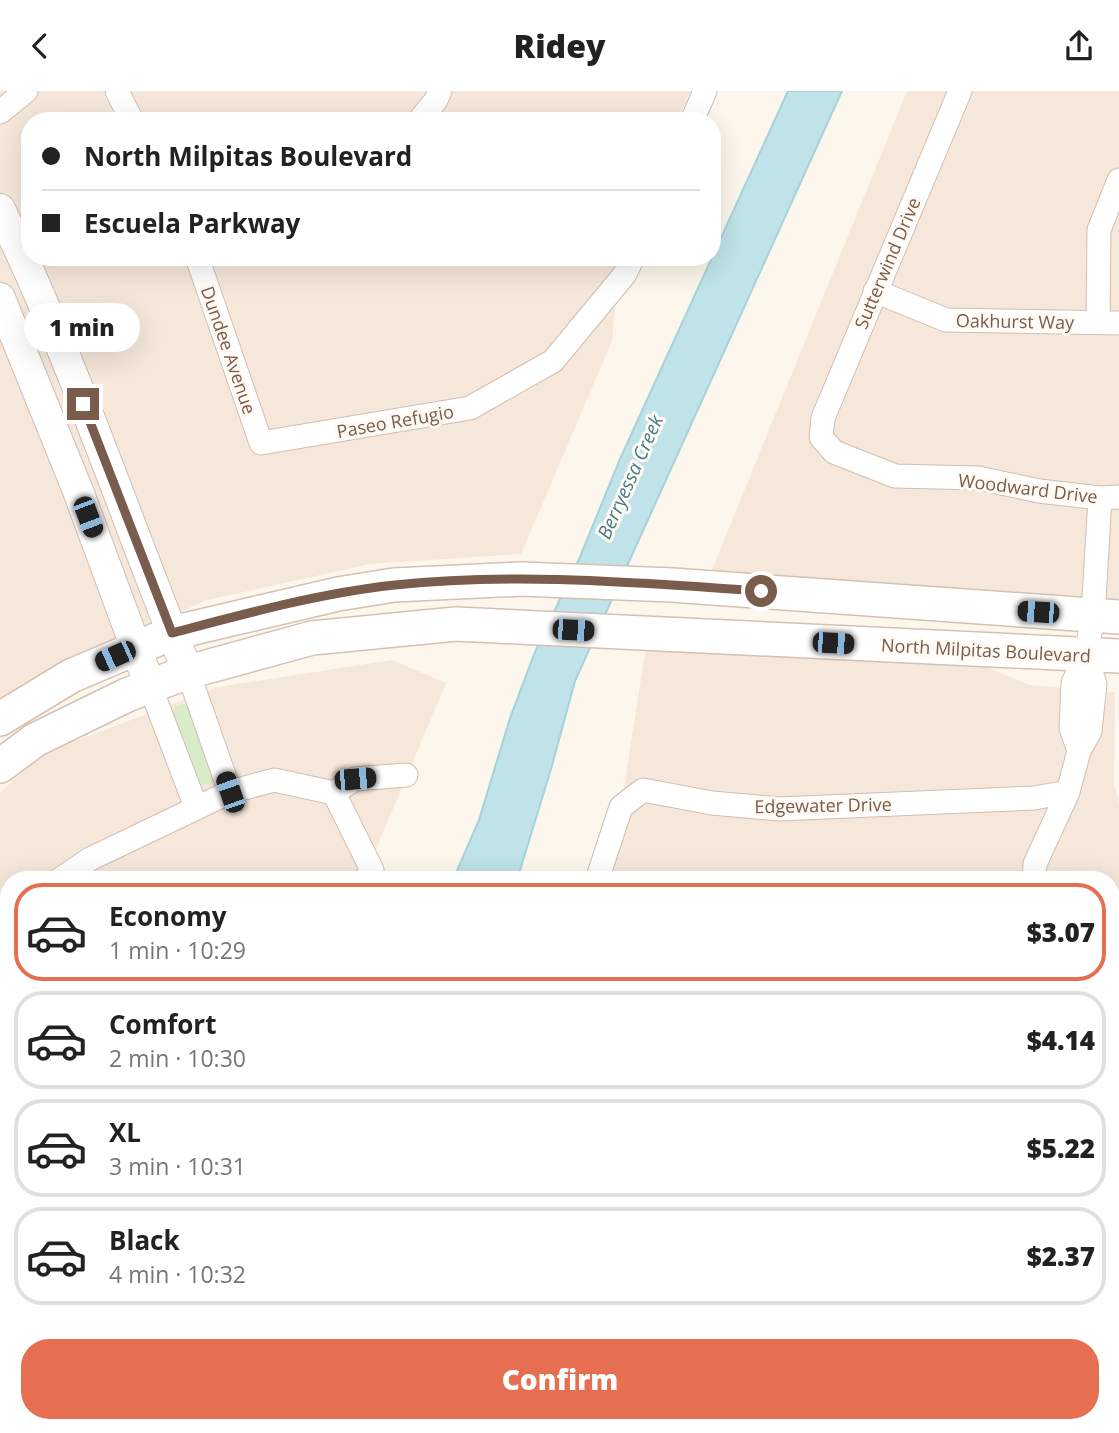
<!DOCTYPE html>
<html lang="en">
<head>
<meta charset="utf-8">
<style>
	body { margin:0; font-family:"Open Sans",sans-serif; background:#f6f6f6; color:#222; height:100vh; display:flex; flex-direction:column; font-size:26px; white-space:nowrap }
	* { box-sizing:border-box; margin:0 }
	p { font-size:23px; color:#767676 }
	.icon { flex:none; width:38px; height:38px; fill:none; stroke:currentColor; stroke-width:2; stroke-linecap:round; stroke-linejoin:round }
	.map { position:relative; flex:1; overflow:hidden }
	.details { position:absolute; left:0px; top:780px; width:1120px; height:562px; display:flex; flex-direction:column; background:#fff; border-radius:28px 28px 0 0; box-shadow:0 7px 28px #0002 }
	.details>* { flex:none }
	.banner { position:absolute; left:21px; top:21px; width:700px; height:154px; border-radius:28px; box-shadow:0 7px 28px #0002; display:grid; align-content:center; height:154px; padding:0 21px; background:#fff }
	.end { position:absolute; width:32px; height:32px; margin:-16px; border:9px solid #7a5c4d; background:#fff; box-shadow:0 0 0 4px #fff }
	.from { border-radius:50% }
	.bubble { position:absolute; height:49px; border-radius:24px; background:#fff; box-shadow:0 7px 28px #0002; font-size:23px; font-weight:800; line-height:49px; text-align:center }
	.car { position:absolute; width:21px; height:42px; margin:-21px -10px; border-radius:9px; box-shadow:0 0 5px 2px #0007; background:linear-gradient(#222 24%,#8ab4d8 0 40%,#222 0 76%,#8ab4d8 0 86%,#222 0) }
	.banner b { display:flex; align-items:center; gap:24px; height:66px; font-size:26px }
	.banner b+b { border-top:2px solid #e0e0e0 }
	.banner i { width:18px; height:18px; background:#222 }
	ul { padding:12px 0 0; list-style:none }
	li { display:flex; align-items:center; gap:21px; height:98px; margin:0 14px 10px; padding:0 7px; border:4px solid #e0e0e0; border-radius:28px }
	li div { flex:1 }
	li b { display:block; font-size:26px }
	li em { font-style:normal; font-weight:800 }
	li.selected { border-color:#e76f51 }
	li>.icon { width:63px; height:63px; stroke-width:1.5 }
	.primary-button { display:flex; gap:14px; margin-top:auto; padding:14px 21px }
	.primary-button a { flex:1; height:80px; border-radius:28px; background:#e76f51; color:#fff; font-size:28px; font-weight:800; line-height:80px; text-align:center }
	header { display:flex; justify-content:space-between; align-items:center; height:91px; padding:0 21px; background:#fff; font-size:32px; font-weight:800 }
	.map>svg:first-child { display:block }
	.residential { fill:#f5e8da }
	.green { fill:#d8ecc9 }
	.water { fill:#bfe3e8; stroke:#a5d3da; stroke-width:2 }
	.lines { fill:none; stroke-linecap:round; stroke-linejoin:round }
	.minor-casing { stroke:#d1beb0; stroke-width:25 }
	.tertiary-casing { stroke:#d1beb0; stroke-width:32 }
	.secondary-casing { stroke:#d6c0b0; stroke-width:36 }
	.minor { stroke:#fff; stroke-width:23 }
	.tertiary { stroke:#fff; stroke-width:30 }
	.secondary { stroke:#fff; stroke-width:33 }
	.route { stroke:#7a5c4d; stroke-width:9 }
	.labels { text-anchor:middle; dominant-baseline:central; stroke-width:6; stroke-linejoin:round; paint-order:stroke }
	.street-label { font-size:18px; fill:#7a5c4d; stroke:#fffaf3 }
	.water-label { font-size:19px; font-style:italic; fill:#437c86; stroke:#fffaf3 }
</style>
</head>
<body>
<header><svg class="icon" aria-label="back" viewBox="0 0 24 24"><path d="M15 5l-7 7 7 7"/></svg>Ridey<svg class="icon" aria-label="share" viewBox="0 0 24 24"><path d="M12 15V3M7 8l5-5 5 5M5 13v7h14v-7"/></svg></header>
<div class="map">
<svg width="1119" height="1342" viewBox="0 0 1119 1342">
	<rect width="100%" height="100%" fill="#fdf6ec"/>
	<!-- residential -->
	<path class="residential" d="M0,0h691l-14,30h-647v136h590l-8,84 -91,213 -151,10 -167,37 -203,102z
		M907,0h212v526l-414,-30z
		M648,543l296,15 85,36 86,7 -1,93 5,18v630h-774l3,-8h763v-545h-514l24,-73z
		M392,569l54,23 -83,197h-354v545h125l-4,8h-130v-640l41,-39 177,-67z"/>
	<!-- green -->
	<path class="green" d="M183,613l5,2 28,73 -6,6h-9l-3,-4 -25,-65 2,-9z"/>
	<!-- water -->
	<path class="water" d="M788,0h54l-267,590 -24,88 -34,111h-64l26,-60 31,-102 25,-66 45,-95 40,-98z
		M223,1334h62l-3,8h-63z"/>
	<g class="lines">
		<defs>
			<path id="minor" d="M117,0l15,30
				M960,0l-137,327 -2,19 13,15 61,24 83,2 61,13 61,7 19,-1
				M0,21l26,-21
				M419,30l17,-21 4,-9
				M692,30l13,-30
				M197,166l64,186 209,-35 83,-47 72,-87 8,-17
				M875,200l71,29 173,3
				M1098,231l1,-92 20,-50
				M188,581l42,120
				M150,595l46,121
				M1079,660l-8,-23 2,-45 13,-28 7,-39 7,-118
				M334,702l38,77 -7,10
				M334,702l21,-14 51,-4
				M59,789l31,-21 140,-67 44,-12 60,13
				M597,789l24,-73 22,-17 69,13 67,6 255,-11 34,-6
				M1034,789l1,-16 33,-72 11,-41 11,-20 5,-47 -9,-29
				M0,830l9,-6
				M0,1104l9,-15
				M1111,1145l8,29
				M1111,1306l8,-2
				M116,1342l2,-8
				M345,1342l3,-8
				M578,1342l4,-8
				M822,1342l25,-8"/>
			<path id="tertiary" d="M0,118c73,150 125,309 188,463
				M0,207l78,193 72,195"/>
			<path id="secondary" d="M0,628l71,-43 101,-43 166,-39 56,-9 127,-6 151,6 447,32
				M0,675l35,-26 92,-45 61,-23 124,-34 144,-14 663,32"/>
		</defs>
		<!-- minor casing -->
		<use href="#minor" class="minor-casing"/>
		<!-- tertiary casing -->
		<use href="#tertiary" class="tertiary-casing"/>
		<!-- secondary casing -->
		<use href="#secondary" class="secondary-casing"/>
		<!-- minor -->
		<use href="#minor" class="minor"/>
		<!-- tertiary -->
		<use href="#tertiary" class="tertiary"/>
		<!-- secondary -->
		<use href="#secondary" class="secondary"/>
	</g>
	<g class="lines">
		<!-- route -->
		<path class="route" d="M83,313l89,229c72,-19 148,-40 223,-48 121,-13 245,-2 366,6"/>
	</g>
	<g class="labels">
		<!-- street labels -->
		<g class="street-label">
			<text transform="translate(887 172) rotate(-67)">Sutterwind Drive</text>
			<text transform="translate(1015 230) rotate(1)">Oakhurst Way</text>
			<text transform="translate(229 259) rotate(71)">Dundee Avenue</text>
			<text transform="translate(395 330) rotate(-10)">Paseo Refugio</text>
			<text transform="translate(1028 397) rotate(7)">Woodward Drive</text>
			<text transform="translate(986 559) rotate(3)">North Milpitas Boulevard</text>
			<text transform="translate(823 714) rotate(-1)">Edgewater Drive</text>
		</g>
		<!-- water labels -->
		<g class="water-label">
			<text transform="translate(630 386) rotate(-66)">Berryessa Creek</text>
		</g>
	</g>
</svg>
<i class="end from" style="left:761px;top:500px"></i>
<i class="end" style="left:83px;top:313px"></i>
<div class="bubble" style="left:24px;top:212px;width:116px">1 min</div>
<i class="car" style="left:88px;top:426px;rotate:159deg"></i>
<i class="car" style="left:1038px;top:521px;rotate:274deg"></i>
<i class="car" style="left:573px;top:539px;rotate:93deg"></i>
<i class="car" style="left:833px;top:552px;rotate:93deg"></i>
<i class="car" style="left:115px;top:565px;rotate:246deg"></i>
<i class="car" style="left:355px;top:688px;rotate:85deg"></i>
<i class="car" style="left:230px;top:701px;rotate:341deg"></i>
<div class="banner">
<b><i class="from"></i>North Milpitas Boulevard</b>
<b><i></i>Escuela Parkway</b>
</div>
<section class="details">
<ul>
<li class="selected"><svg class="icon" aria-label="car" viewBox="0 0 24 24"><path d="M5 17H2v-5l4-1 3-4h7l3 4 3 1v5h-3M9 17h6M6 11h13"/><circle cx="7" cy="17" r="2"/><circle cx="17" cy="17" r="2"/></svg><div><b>Economy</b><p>1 min · 10:29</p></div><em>$3.07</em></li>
<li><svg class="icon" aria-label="car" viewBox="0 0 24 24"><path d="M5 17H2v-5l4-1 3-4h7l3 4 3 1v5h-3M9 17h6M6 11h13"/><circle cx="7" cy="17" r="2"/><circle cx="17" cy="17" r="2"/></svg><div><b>Comfort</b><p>2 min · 10:30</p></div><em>$4.14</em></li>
<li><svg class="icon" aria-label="car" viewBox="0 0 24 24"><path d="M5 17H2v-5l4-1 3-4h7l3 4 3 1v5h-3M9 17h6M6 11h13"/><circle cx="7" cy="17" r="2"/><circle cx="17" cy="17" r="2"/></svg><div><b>XL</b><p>3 min · 10:31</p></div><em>$5.22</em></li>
<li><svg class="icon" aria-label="car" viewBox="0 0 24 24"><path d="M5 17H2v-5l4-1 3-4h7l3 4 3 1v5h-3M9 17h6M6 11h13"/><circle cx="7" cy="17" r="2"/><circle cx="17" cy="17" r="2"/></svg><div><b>Black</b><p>4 min · 10:32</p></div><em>$2.37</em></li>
</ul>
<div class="primary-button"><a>Confirm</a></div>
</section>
</div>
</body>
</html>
